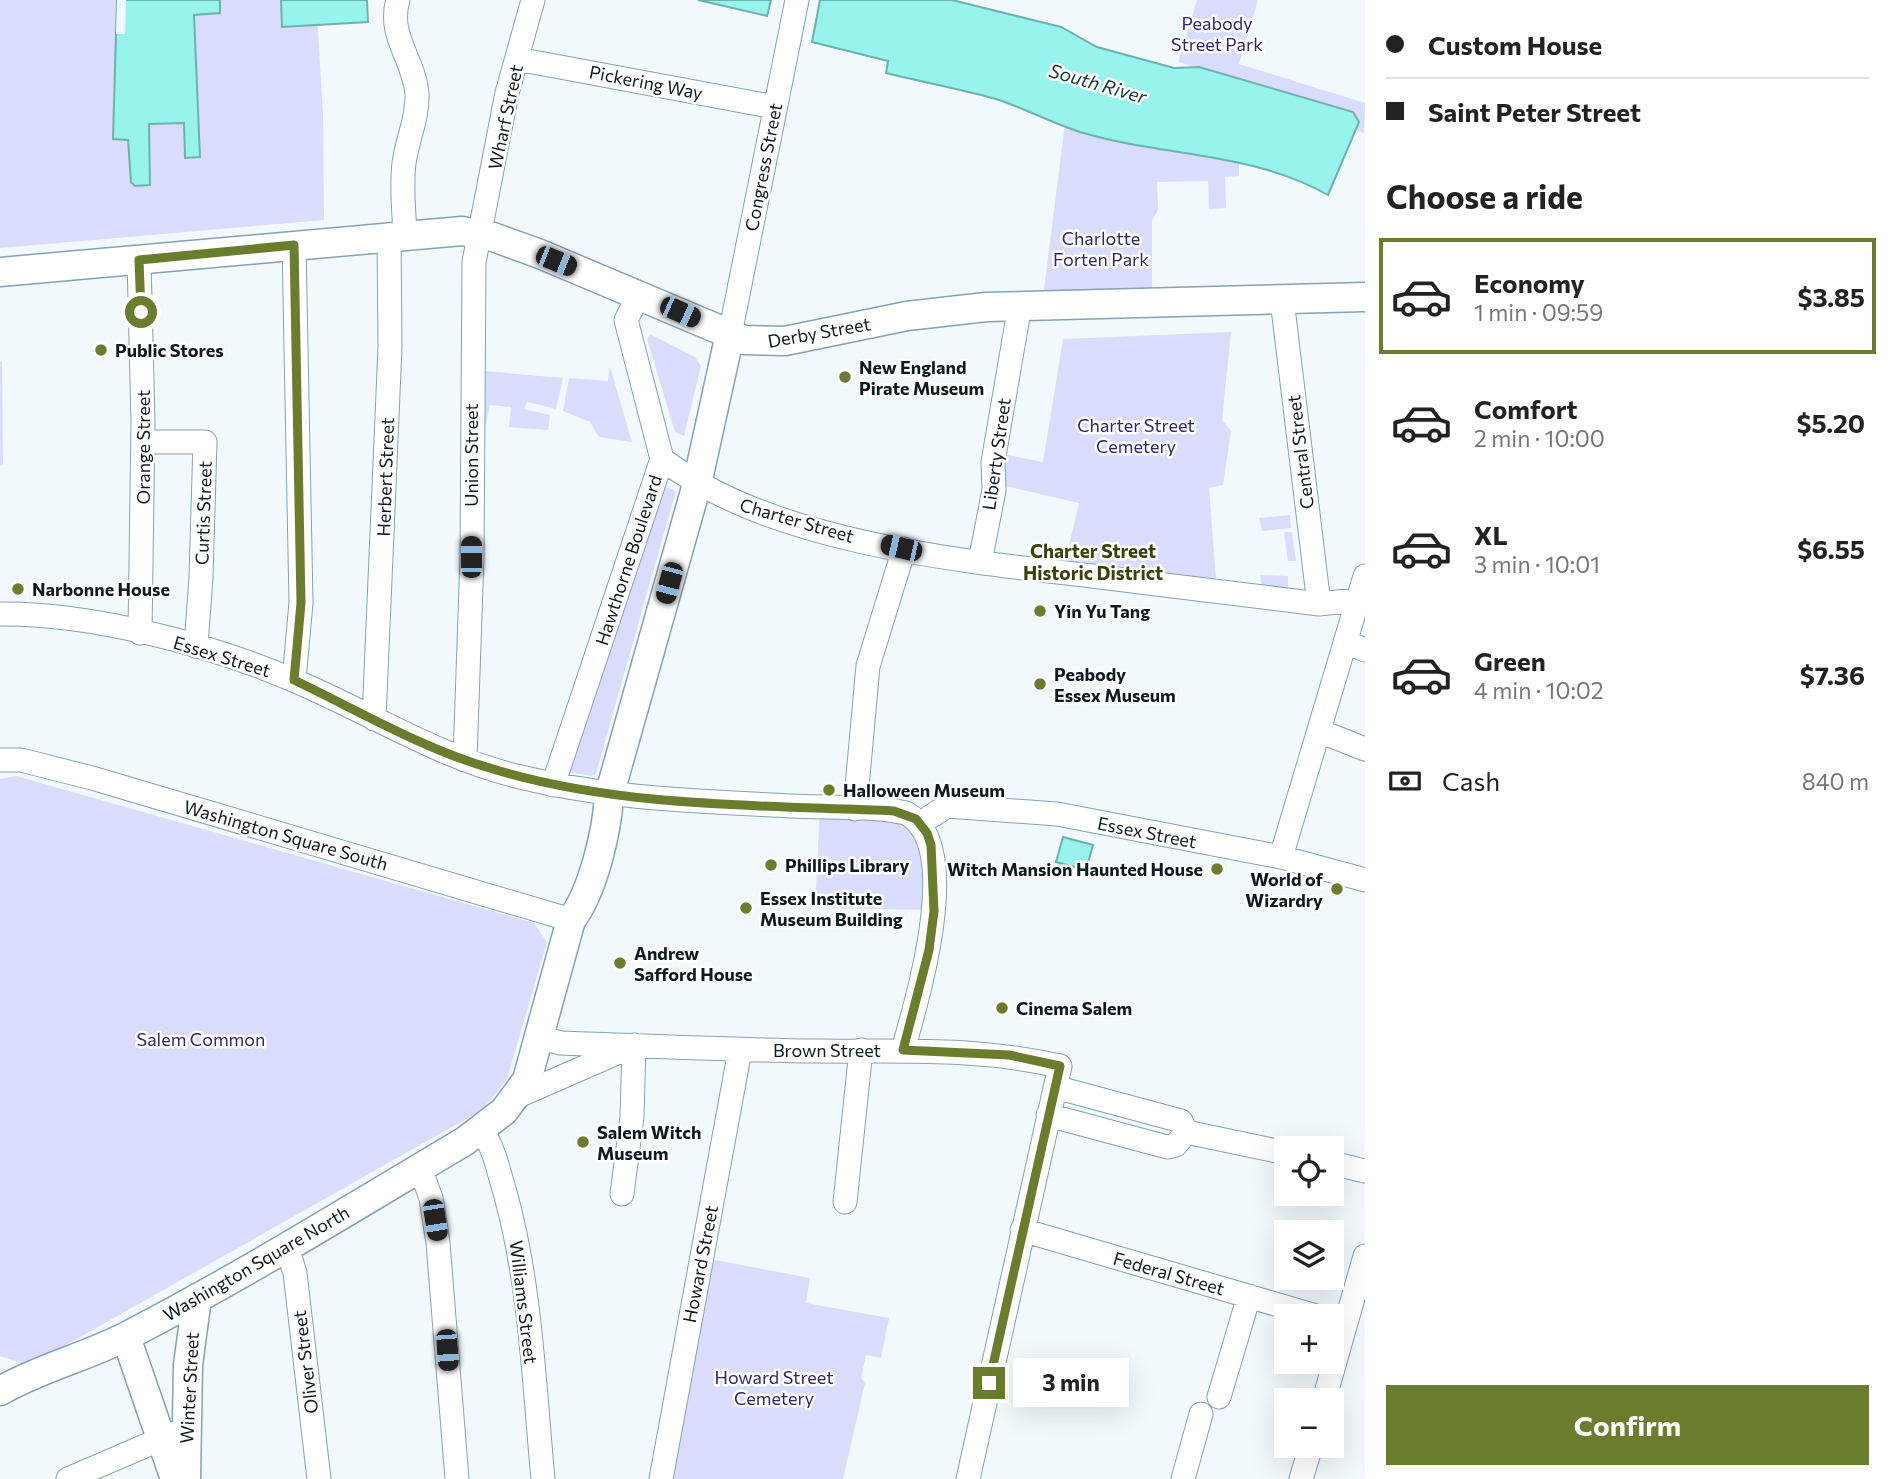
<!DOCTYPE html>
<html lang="en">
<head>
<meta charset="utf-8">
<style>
	body { margin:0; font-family:Commissioner,sans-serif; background:#f2f2f2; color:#222; height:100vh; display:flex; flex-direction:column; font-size:26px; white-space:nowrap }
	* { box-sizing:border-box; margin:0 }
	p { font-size:23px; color:#767676 }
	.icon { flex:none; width:38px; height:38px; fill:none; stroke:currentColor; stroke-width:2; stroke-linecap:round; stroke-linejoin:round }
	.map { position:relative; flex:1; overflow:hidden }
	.sheet { display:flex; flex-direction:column; background:#fff; width:525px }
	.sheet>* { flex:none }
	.guide { display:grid; align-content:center; height:154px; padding:0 21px; background:#fff }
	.tools { position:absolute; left:1274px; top:1136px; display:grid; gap:14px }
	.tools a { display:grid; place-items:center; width:70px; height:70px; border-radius:0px; background:#fff; box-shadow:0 7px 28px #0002; font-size:35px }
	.end { position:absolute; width:32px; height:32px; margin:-16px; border:9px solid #697d2d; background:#fff; box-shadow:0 0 0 4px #fff }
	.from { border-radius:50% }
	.bubble { position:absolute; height:49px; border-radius:0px; background:#fff; box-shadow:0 7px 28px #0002; font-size:23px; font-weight:700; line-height:49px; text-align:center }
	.car { position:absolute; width:21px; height:42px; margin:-21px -10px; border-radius:9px; box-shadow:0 0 5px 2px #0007; background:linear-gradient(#222 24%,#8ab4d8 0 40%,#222 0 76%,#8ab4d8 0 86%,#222 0) }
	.guide b { display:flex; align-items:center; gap:24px; height:66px; font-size:26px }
	.guide b+b { border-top:2px solid #e0e0e0 }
	.guide i { width:18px; height:18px; background:#222 }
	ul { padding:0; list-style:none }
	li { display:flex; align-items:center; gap:21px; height:116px; margin:0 14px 10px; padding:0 7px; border:4px solid transparent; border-radius:0px }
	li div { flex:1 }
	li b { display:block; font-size:26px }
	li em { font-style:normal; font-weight:700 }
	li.active { border-color:#697d2d }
	li>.icon { width:63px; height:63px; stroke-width:1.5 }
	h2 { padding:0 21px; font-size:32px; line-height:84px }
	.pay { display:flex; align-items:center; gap:18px; height:77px; padding:0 21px; font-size:26px }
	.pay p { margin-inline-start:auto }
	.cta { display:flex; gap:14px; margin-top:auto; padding:14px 21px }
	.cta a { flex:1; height:80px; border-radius:0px; background:#697d2d; color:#fff; font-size:28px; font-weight:700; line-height:80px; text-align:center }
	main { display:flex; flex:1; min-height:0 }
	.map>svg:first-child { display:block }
	.green { fill:#d9dcfa }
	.water { fill:#96f4ed; stroke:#6db2b0; stroke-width:2 }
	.pier { fill:#f2f9fd }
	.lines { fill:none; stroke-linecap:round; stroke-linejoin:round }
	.minor-casing { stroke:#82a2b6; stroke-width:25 }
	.major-casing { stroke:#82a2b6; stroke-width:31 }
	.minor { stroke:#fff; stroke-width:23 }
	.major { stroke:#fff; stroke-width:28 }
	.route { stroke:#697d2d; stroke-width:9 }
	.poi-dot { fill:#697d2d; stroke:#fff; stroke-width:2.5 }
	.labels { text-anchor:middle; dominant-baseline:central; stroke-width:5; stroke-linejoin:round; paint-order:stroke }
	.park-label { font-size:18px; fill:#2c276f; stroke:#fff }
	.street-label { font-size:18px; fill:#0c1920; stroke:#fff }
	.poi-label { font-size:18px; font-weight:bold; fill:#0c1920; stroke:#fff; text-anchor:start }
	.water-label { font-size:19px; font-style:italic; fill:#0e3b39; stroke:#fff }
	.neighbourhood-label { font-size:19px; font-weight:bold; fill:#364309; stroke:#fff }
</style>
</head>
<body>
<main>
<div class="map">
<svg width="1365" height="1479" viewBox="0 0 1365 1479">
	<rect width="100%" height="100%" fill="#f2f9fd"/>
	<!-- green -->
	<path class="green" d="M0,0h316l7,113 1,107 -324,28z
		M1197,0h61l-19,64 126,39 -1,30 -8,-3 -5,10 -26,-36 -147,-42z
		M886,73l255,40 130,56 -32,-9v16l-14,1 1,31 -17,1 -1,-28 -51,1 1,28 -6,11v82l-110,2 23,-181 -71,-25z
		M1231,332l-9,88 9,11 -8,54 -14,3 7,91 -151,-16 14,-60 -82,-19 5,-30 41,8 20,-123z
		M650,334l45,23 6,9 -17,70 -9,-4 -28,-93z
		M0,362h2l1,103 -3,1z
		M610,367l22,75 -33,-5 -9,-15 -27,-11 6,-33 39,3z
		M484,371l79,7 -7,31 -29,-7 -3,7 26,6 -2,15 -39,-3 2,-20 -21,-2 -5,22h-5z
		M661,485l15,6 -80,282 -4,3 -23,-4 -2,-5z
		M1290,515l1,13 -29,3 -3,-13z
		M1284,532h8l4,29h-8z
		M1260,575l28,1v14l-26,-3z
		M16,776l518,147 13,19 -40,137 -25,31 -439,248 -21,5 -22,-7v-577z
		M820,807l96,12 18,91 -119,-2z
		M710,1259l100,19 -4,25 83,15 -8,40 -15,-3 -5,23 4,5 -22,96h-175z"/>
	<!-- water -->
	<path class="water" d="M117,0h103v13l-26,2 6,142 -15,1 -1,-35 -35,1 1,61 -15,1 -4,-4 -3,-42 -15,-1z
		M281,0h86l1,22 -86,5z
		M698,0h73l-4,16z
		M820,0h132l109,27 36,20 77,21 25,-1 154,45 6,10 -31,73c-79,-44 -164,-38 -248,-63 -28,-9 -56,-24 -84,-33 -36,-10 -74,-17 -110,-26l2,-12 -76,-19z
		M1063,837l30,8 -7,25 -30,-8z"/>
	<!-- pier -->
	<path class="pier" d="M117,0h9l-1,34h-9z"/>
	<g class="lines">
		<defs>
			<path id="minor" d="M398,0c-11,35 17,61 19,94 1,24 -10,46 -13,69 -3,24 0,48 1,71
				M517,59l258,48
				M139,260l4,162 -3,211
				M1282,300l37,304
				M730,334l67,-334
				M143,442h62l-4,135 -5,69
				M662,459c108,83 297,102 430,117 76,9 151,19 227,28l46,-5
				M980,562l14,-72 -1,-28 27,-157
				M0,614c91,-1 209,30 293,66 76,32 143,76 223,96 92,23 180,25 274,30 37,2 79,-1 116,7 59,31 11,186 -3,237
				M1345,642l20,8
				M294,680l7,-77 -7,-358
				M374,719l16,-372 -1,-112
				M1319,731l46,18
				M0,760h21l71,18 479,142
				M465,760l7,-203 2,-295 33,-169 26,-93
				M553,785l109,-326 -36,-139 13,-25
				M855,809l13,-143 36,-117
				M930,817l17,-11 110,8 224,43 84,23
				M1281,857l84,-281
				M541,1038l20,5c85,3 170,7 256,8 85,1 158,-4 243,15l-92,413
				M1055,1087l126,34 5,11 100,21
				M516,1097l112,-49
				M1048,1115l119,32 9,-2 10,-13
				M482,1130c13,20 17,43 24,66 25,92 28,188 37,283
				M1332,1163l33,8
				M420,1168l11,30 7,45 19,236
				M622,1194l10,-77 2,-72
				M845,1202l16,-152
				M1022,1230l294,86
				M287,1247l8,26 24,206
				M1219,1397l30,-101
				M1324,1400l41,-144
				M68,1479l107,-46
				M661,1479l79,-429
				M1183,1479l18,-65
				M1301,1479l10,-33"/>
			<path id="major" d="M0,272l462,-41 31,6 47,17 204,86 41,1 122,-25 79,-9 379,-10
				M126,1337l49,142
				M0,1391c40,-23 86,-34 127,-55 116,-60 227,-129 338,-195l39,-30 23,-31 44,-160c22,-28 36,-89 38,-124l88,-312 33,-150
				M186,1479l2,-114 9,-67"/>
		</defs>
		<!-- minor casing -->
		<use href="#minor" class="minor-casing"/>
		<!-- major casing -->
		<use href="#major" class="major-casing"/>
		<!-- minor -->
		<use href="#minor" class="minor"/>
		<!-- major -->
		<use href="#major" class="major"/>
	</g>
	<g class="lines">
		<!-- route -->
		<path class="route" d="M141,312l-2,-52 155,-15 7,358 -7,77c65,31 129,69 199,89 129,39 267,36 401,42l22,8 11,14 4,12 3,66 -5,39 -26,100 106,5 51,11 -71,317"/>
	</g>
	<!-- markers -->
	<g class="poi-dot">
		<circle cx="101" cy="350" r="7"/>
		<circle cx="845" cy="377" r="7"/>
		<circle cx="18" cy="589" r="7"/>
		<circle cx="1040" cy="611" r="7"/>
		<circle cx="1040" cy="684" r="7"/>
		<circle cx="829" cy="790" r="7"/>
		<circle cx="771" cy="865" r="7"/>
		<circle cx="1217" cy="869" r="7"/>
		<circle cx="1337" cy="889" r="7"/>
		<circle cx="746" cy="908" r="7"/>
		<circle cx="620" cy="963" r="7"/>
		<circle cx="1002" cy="1008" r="7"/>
		<circle cx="583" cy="1142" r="7"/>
	</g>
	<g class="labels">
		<!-- park labels -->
		<g class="park-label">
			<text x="1217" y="23">Peabody<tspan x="1217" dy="21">Street Park</tspan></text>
			<text x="1101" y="238">Charlotte<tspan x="1101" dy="21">Forten Park</tspan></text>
			<text x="1136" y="425">Charter Street<tspan x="1136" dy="21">Cemetery</tspan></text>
			<text x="201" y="1039">Salem Common</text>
			<text x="774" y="1377">Howard Street<tspan x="774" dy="21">Cemetery</tspan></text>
		</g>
		<!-- street labels -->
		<g class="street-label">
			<text transform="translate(646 82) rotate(11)">Pickering Way</text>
			<text transform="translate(505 117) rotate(-78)">Wharf Street</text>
			<text transform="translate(763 167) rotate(-79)">Congress Street</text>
			<text transform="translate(819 332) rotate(-10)">Derby Street</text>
			<text transform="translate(143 447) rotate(-90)">Orange Street</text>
			<text transform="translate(1300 452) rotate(-97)">Central Street</text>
			<text transform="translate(996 454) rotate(-82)">Liberty Street</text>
			<text transform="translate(471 455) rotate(-90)">Union Street</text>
			<text transform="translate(385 477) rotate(-88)">Herbert Street</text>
			<text transform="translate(203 513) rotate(-88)">Curtis Street</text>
			<text transform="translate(797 520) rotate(16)">Charter Street</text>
			<text transform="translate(628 560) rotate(-72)">Hawthorne Boulevard</text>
			<text transform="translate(222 656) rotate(17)">Essex Street</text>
			<text transform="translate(1147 832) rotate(11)">Essex Street</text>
			<text transform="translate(286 835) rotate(16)">Washington Square South</text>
			<text x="827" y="1050">Brown Street</text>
			<text transform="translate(256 1263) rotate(-30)">Washington Square North</text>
			<text transform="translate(700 1264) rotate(-79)">Howard Street</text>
			<text transform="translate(1169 1273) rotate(16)">Federal Street</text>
			<text transform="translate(524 1302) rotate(83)">Williams Street</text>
			<text transform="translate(305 1362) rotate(-97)">Oliver Street</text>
			<text transform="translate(189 1388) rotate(-87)">Winter Street</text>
		</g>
		<!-- poi labels -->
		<g class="poi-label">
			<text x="115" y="350">Public Stores</text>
			<text x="859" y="367">New England<tspan x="859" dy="21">Pirate Museum</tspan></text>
			<text x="32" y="589">Narbonne House</text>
			<text x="1054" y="611">Yin Yu Tang</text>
			<text x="1054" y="674">Peabody<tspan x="1054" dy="21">Essex Museum</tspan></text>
			<text x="843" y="790">Halloween Museum</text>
			<text x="785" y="865">Phillips Library</text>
			<text x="1203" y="869" text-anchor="end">Witch Mansion Haunted House</text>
			<text x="1323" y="879" text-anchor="end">World of<tspan x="1323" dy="21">Wizardry</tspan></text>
			<text x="760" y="898">Essex Institute<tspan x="760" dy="21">Museum Building</tspan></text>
			<text x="634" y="953">Andrew<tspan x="634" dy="21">Safford House</tspan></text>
			<text x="1016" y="1008">Cinema Salem</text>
			<text x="597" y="1132">Salem Witch<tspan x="597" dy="21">Museum</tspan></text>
		</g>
		<!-- water labels -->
		<g class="water-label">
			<text transform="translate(1098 83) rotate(16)">South River</text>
		</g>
		<!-- neighbourhood labels -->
		<g class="neighbourhood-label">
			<text x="1093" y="550">Charter Street<tspan x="1093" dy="22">Historic District</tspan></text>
		</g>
	</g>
</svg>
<div class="tools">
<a><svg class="icon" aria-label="locate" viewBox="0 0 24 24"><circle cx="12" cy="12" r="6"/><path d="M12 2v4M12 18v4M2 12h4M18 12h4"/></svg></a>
<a><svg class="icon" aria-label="layers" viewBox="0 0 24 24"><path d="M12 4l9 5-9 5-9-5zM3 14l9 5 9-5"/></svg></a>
<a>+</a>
<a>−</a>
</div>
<i class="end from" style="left:141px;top:312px"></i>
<i class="end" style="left:989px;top:1383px"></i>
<div class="bubble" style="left:1013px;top:1358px;width:116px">3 min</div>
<i class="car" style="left:556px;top:261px;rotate:112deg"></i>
<i class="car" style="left:680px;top:312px;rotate:114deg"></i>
<i class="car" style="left:901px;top:548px;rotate:283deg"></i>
<i class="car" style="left:471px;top:557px;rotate:0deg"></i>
<i class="car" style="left:669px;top:583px;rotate:195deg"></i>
<i class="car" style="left:435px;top:1220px;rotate:171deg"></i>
<i class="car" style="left:447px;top:1350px;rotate:176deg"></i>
</div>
<section class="sheet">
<div class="guide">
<b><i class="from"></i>Custom House</b>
<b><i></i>Saint Peter Street</b>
</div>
<h2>Choose a ride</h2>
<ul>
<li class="active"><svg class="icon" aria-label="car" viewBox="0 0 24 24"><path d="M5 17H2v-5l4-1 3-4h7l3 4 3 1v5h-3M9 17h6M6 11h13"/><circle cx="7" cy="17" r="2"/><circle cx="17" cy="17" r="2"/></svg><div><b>Economy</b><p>1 min · 09:59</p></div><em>$3.85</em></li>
<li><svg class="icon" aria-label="car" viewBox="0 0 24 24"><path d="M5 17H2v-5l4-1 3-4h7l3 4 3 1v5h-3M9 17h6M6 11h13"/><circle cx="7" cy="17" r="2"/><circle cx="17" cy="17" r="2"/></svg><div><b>Comfort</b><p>2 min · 10:00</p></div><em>$5.20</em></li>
<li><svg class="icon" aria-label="car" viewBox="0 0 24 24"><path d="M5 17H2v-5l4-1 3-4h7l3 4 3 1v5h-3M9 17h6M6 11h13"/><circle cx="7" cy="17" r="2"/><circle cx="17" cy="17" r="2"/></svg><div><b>XL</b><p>3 min · 10:01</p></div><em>$6.55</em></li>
<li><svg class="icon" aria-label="car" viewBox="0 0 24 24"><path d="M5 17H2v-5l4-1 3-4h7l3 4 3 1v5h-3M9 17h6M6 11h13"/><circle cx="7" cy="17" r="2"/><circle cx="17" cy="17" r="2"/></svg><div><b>Green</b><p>4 min · 10:02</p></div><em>$7.36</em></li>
</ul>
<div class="pay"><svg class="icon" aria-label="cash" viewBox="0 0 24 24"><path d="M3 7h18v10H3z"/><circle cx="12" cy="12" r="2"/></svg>Cash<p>840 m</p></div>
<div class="cta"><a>Confirm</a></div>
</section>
</main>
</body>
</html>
